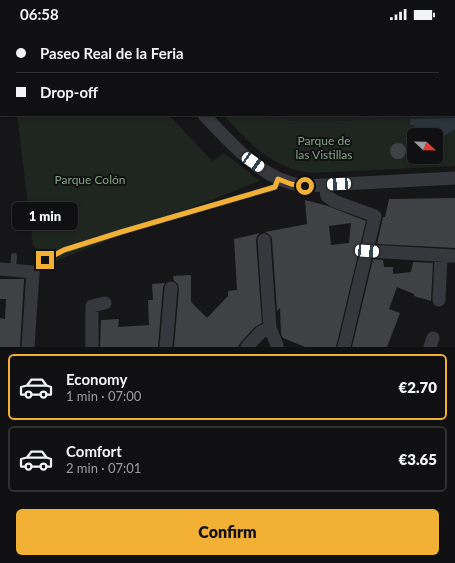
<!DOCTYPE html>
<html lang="en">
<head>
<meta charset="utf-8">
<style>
	body { margin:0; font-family:Lato,sans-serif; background:#1e1e20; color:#f1f3f6; height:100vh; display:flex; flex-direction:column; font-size:15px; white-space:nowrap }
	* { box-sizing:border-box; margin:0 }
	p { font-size:13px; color:#9c9d9f }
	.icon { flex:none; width:22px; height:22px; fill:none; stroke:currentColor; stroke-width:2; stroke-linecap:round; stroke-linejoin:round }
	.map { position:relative; height:319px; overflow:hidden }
	.sheet { display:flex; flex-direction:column; background:#101012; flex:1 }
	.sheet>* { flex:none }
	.guide { position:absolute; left:0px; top:0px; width:455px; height:88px; box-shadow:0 2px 6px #0003,0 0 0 1px #303032; display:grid; align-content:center; height:88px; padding:0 16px; background:#101012 }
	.needle { width:26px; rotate:112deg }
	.fabs { position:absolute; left:407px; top:100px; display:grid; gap:8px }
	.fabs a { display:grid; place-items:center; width:36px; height:36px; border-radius:6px; background:#101012; box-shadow:0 2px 6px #0003,0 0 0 1px #303032; font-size:20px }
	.end { position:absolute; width:18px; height:18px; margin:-9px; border:5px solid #f2b134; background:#111; box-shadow:0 0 0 2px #111 }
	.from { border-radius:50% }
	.bubble { position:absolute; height:28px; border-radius:6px; background:#101012; box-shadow:0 2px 6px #0003,0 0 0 1px #303032; font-size:13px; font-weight:800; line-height:28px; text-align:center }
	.car { position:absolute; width:12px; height:24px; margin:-12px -6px; border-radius:5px; box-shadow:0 0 3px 1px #0007; background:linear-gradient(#fff 24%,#345 0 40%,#fff 0 76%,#345 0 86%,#fff 0) }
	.guide b { display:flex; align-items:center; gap:14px; height:38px; font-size:15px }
	.guide b+b { border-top:1px solid #303032 }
	.guide i { width:10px; height:10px; background:#f1f3f6 }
	ul { padding:7px 0 0; list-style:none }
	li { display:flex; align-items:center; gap:12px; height:66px; margin:0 8px 6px; padding:0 8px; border:2px solid #303032; border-radius:6px }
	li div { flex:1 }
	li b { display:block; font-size:15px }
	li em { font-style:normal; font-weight:800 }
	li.active { border-color:#f2b134 }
	li>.icon { width:36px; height:36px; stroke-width:1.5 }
	.cta { display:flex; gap:8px; margin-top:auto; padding:8px 16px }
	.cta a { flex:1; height:46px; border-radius:6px; background:#f2b134; color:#111; font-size:16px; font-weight:800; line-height:46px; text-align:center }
	.status { display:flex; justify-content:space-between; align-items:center; height:28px; padding:0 20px; background:#101012; direction:ltr }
	.status svg { height:11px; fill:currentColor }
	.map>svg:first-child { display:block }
	.built { fill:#222225 }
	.green { fill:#1e261f; fill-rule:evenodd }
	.water { fill:#2c353c }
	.building { fill:#404145; fill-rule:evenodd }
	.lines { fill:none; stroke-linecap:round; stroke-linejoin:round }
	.lane { stroke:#37383d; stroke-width:6 }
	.street { stroke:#37383d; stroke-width:13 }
	.route { stroke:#f2b134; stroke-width:5 }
	.labels { text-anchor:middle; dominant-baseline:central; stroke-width:4; stroke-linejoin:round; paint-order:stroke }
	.park-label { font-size:12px; fill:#7fa381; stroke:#111113 }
</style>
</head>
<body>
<div class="status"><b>06:58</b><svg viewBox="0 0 49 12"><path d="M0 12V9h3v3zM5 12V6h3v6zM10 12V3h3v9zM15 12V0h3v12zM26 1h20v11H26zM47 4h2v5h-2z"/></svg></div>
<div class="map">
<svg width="455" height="319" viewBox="0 0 455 319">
	<rect width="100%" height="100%" fill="#161618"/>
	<!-- built -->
	<path class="built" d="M145,0h310v88l-143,6 -40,-3 -14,-4h196v-86z"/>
	<!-- green -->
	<path class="green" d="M17,87h152l43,46 12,-8 36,28 -212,83 -15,-19z
		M223,87h35l14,4 40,3 143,-6v50l-143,7c-38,-3 -64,-31 -89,-58zM414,107h22v22h-22z"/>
	<!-- water -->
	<path class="water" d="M455,90v11c-10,7 -15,11 -25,0h-14l-2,-4h-4v-6z"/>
	<!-- building -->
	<path class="building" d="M390 123a8 8 0 1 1 16 0a8 8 0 1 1-16 0Z
		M455,170v50l-78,-4 6,-27h2l4,-18z
		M305,172l23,6 38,15 -30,126h-31l-22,-9 -2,-4 -1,-26 -3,3 -5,-72 -2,-4 -5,-3 42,-8zM351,195l-2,20 -18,2 -2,-19z
		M260,205l-3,3 -1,5 6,82 -7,4 -14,15 -3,5h-64l5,-58 -1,-5 -4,-3 -1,-5 18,-1v27l16,16 21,-22v-5l9,-1 -3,-51z
		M373,231l10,1 1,7h9v7l18,-2 2,-10 20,1 -2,38 -17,-5v-2l-17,-7 -8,22 11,4 -13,34h-35z
		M0,251h24l-4,68h-20v-29l5,1 1,-20h-6z
		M165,255l-2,4 -5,60h-58l1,-27 18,-1 -1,8 31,-2 -1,-25h5l-1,-16z"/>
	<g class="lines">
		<!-- lane -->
		<path class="lane" d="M13,242l1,-14
			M33,244l12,-12 19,-10 57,-18 154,-45 3,-8"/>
		<!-- street -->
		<path class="street" d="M120,0l1,1
			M263,1l1,-1
			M430,1l1,-1
			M204,87c28,29 58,66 101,71l150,-8
			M325,157l2,11 7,5 41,15 -31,131
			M264,212l6,88
			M367,223l88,5
			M0,241l33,3 -5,75
			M439,272l2,-44
			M92,319v-41l13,-3
			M166,319l5,-59
			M247,319l14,-15 9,-4 7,17v2
			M430,319l3,-9"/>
	</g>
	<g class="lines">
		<!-- route -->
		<path class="route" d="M45,232l19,-10 57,-18 154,-45 3,-8 13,5 14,2"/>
	</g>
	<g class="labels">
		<!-- park labels -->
		<g class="park-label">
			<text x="324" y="112">Parque de<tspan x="324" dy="14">las Vistillas</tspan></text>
			<text x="90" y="151">Parque Colón</text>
		</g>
	</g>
</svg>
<div class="fabs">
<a><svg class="needle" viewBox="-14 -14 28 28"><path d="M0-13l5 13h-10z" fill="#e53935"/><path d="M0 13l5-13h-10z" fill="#9c9d9f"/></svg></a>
</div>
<i class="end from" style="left:305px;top:158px"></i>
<i class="end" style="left:45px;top:232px"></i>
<div class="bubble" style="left:12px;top:174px;width:66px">1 min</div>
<i class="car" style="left:253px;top:134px;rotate:124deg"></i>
<i class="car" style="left:339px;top:156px;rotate:267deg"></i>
<i class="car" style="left:367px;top:223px;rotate:94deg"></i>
<div class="guide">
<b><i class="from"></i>Paseo Real de la Feria</b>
<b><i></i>Drop-off</b>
</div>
</div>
<section class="sheet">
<ul>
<li class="active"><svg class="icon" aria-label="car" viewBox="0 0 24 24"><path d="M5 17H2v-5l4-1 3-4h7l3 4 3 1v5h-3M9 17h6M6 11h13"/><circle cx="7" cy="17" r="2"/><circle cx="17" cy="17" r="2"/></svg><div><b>Economy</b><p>1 min · 07:00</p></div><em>€2.70</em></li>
<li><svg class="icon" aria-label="car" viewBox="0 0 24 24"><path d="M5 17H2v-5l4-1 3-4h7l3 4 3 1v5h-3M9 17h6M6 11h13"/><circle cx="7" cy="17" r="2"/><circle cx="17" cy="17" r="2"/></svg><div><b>Comfort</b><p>2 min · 07:01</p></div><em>€3.65</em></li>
</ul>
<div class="cta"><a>Confirm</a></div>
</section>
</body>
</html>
